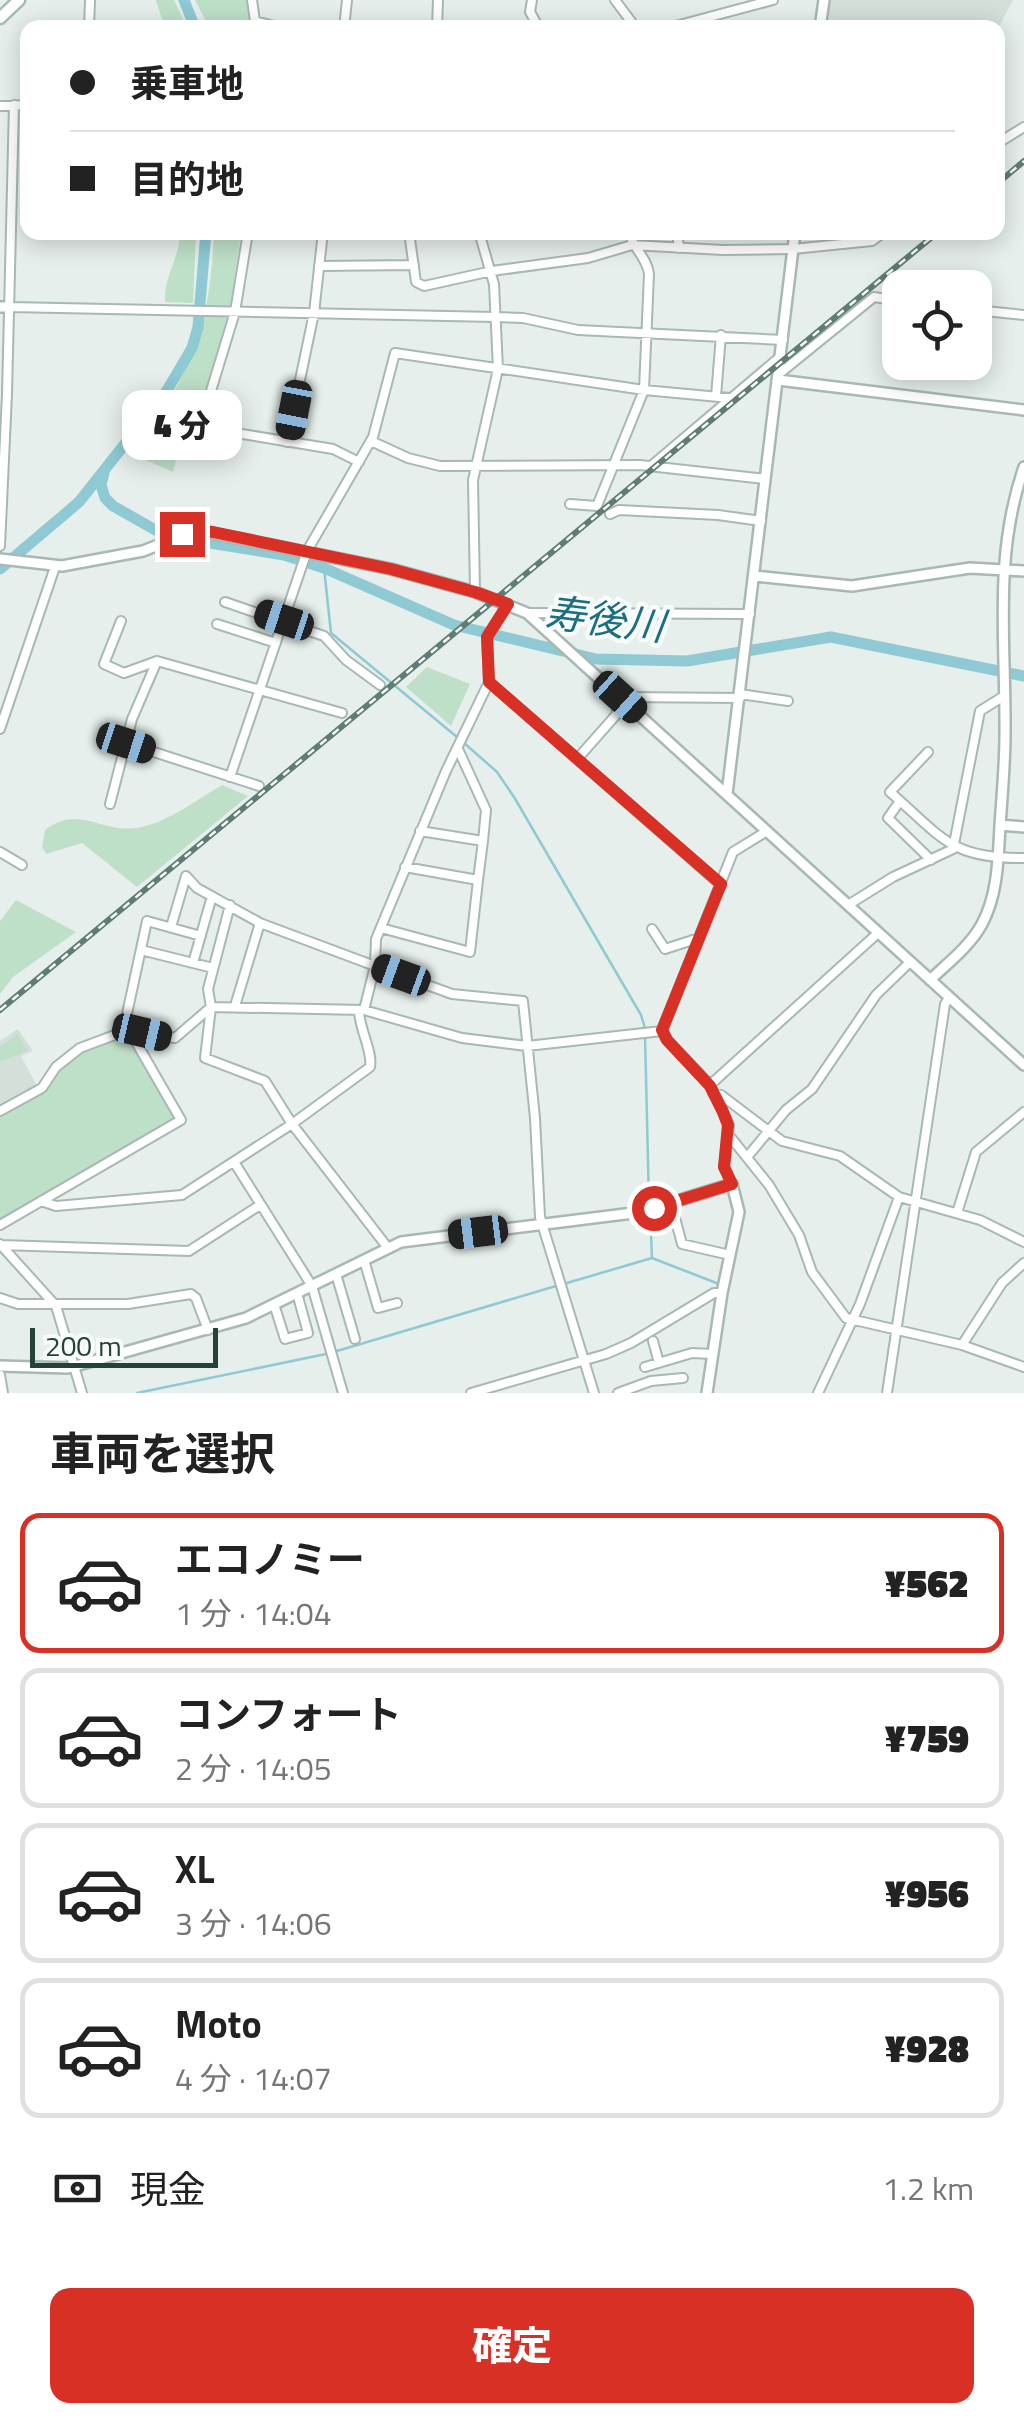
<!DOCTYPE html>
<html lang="ja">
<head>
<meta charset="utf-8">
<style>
	body { margin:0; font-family:"Titillium Web","Noto Sans JP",sans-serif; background:#f2f2f2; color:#222; height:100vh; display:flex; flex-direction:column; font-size:38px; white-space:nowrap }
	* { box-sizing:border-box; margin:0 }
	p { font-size:32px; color:#767676 }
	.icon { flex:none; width:55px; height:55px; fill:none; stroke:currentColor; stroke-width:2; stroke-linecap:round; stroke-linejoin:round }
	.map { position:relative; height:1393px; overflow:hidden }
	.side { display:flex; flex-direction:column; background:#fff; flex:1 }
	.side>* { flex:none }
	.hud { position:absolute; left:20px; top:20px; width:985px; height:220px; border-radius:20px; box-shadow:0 5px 25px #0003; display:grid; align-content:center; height:220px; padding:0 50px; background:#fff }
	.controls { position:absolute; left:882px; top:270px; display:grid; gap:20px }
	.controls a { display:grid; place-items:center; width:110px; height:110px; border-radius:20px; background:#fff; box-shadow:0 5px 25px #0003; font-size:50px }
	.scale { position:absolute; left:30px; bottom:25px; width:188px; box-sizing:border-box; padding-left:10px; border:5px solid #24423a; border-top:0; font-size:28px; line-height:35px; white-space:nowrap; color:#24423a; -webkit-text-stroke:8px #f7fbf9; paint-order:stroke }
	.end { position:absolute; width:45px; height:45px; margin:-22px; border:12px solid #d93025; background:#fff; box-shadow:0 0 0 5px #fff }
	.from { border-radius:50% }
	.bubble { position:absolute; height:70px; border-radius:20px; background:#fff; box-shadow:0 5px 25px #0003; font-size:32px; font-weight:800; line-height:70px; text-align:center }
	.car { position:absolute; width:30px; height:60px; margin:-30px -15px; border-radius:12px; box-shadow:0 0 8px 2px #0007; background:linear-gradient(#222 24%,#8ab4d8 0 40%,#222 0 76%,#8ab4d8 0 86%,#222 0) }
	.hud b { display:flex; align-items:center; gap:35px; height:95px; font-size:38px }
	.hud b+b { border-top:2px solid #e0e0e0 }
	.hud i { width:25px; height:25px; background:#222 }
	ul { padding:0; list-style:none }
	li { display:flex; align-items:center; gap:30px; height:140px; margin:0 20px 15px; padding:0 30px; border:5px solid #e0e0e0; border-radius:20px }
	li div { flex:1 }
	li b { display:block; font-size:38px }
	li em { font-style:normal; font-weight:800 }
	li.selected { border-color:#d93025 }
	li>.icon { width:90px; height:90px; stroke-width:1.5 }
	h2 { padding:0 50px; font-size:45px; line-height:120px }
	.pay { display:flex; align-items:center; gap:25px; height:110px; padding:0 50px; font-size:38px }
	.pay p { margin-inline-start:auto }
	.button { display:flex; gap:20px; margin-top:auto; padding:20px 50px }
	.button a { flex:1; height:115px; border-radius:20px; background:#d93025; color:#fff; font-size:40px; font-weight:800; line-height:115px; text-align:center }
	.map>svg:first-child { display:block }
	.built { fill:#d4dfda }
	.green { fill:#bfe0c8 }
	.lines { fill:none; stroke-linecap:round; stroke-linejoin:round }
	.stream { stroke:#8ec9d4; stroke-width:2.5 }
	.river { stroke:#8ec9d4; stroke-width:11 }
	.minor-casing { stroke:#a8b8b2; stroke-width:12 }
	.tertiary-casing { stroke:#a8b8b2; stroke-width:14 }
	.secondary-casing { stroke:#a4bbb3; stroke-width:15 }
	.minor { stroke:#fff; stroke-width:8 }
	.tertiary { stroke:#fff; stroke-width:9 }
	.secondary { stroke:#fff; stroke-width:10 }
	.rail-casing { stroke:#5f7d75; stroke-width:6 }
	.rail { stroke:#f7fbf9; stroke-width:2.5; stroke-dasharray:8; stroke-linecap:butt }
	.route { stroke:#d93025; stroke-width:12 }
	.labels { text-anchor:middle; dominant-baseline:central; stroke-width:9; stroke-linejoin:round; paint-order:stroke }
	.water-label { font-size:40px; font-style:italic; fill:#1c6f80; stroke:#f7fbf9 }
</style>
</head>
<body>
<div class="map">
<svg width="1024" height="1393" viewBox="0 0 1024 1393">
	<rect width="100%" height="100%" fill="#e6efeb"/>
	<!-- built -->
	<path class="built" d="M829,0h184l-15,29 -172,-2z
		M18,1029l15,22 -12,5 16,30 -37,19v-64z"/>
	<!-- green -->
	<path class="green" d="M156,0h18l13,27h-27l3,-5z
		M195,0h52l7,27h-45z
		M180,233h16l-3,70 -28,-1c-1,-27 14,-42 15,-69z
		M214,233h27l-13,88 -29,87 -7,35 -11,-1 -8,30 -30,-13c11,-37 31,-63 46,-98 18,-39 23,-85 25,-128z
		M427,667l43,17 -19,42 -45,-39z
		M222,785l26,11 -111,91 -55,-44 -36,11 -4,-7 3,-17c35,-26 54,3 91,-2 30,-4 60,-28 86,-43z
		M16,900l60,32 -63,45 -13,17v-73z
		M128,1030l53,90 -181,105v-114l42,-23 14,-21 24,-19z
		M18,1034l10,17 -28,11v-16z"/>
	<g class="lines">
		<!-- stream -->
		<path class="stream" d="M324,568l7,65 126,104
			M463,742l34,30 17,25 127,218 4,13
			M645,1036l4,167
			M650,1211l2,47
			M567,1283l85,-25 67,26
			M337,1351l219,-65
			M137,1393l189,-39"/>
		<!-- river -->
		<path class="river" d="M184,0l11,28
			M104,473l-3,12 4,13 8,8 53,30 118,19 40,13 130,57 142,34 91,2 144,-24 193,39
			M0,569l79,-67 87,-110 26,-44 6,-21 8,-95"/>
		<defs>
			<path id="minor" d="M252,0l3,21 27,7
				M532,0l-2,12 9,16
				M615,0l21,28
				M89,28l1,-28
				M344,28l3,-28
				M437,28l1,-28
				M668,28l105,-28
				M0,106l28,-1
				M998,143l26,-16
				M248,232l-13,80 -35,115 133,22 26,13
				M409,232l7,50 8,4 68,-15 96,-13 44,-13 91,5 70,-1 79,-8 12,-9
				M677,232l2,16
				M319,266l95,-1
				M9,307l486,10 28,1 55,12 205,10
				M975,310l49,5
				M779,374l95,-77 26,4
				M716,396l5,-61
				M371,441l37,17 32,8 200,-1 125,14
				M287,442l27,-129 9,-81
				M651,466l130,-110
				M570,504l27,2 47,-116 5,-116c-2,-17 -16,-25 -20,-42
				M610,514l9,-4 99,5 43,6
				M0,546l7,-152 7,-289
				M475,592l-2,-112 25,-111 -4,-85 -15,-52
				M225,602l99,34 22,24 34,25
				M527,613l223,1
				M121,621l-17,43 20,9 33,-12 185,52
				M217,624l59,19
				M489,682l232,203
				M740,694l48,7
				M0,729l55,-162
				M126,743l133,43
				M928,752l-38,40c52,45 60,67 134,66
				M578,758l38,-43 4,-18 120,1
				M230,777l77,-226 66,-114 22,-84 249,37 86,8
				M900,801l-12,17 43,42
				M110,804l22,-85 25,-58
				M420,831l63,10 3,-31 -28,-61
				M0,852l22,13
				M478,880l5,-39
				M230,905l-22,84 3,18 -6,51 60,23 27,43 96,124
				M848,905l45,-28 60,-28 27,-138 24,-15
				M171,927l15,-51 11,12 63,35 115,43 77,28 71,7 12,117 5,99 54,176
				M381,928l89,24 8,-72 -73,-13
				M652,929l13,20 34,-11
				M141,950l72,18
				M193,963l19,-67
				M235,1006l25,-83
				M364,1010l11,-44 1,-27 70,-168 43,-89 -2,-45 21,-33
				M662,1031l5,9 43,45 13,27 6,13 -5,42 8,17
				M710,1085l168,-152
				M713,1093l8,2 61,46 58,15 59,41 81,23 44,22
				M0,1111l42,-23 14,-21 24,-19 48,-18 47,8 36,-31 153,3 98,28 65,8 135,-15 71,-179 34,-21
				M728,1134l41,51 30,50 13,37 34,46 116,27 62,22
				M748,1156l38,-46 26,-21 64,-94 34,-33
				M234,1162l78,124 31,107
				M41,1201l15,5 126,-11 110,-71 78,-57c3,-16 -11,-38 -11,-57
				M671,1203l11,41 48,11
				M957,1213l19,-61 48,-40
				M0,1225l181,-105 -56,-97 22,-102 54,15
				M0,1244l56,62 26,87
				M1,1245l188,6 71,-46
				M364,1260l14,48 19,-5
				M336,1274l19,65
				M0,1298l18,6h110l63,-10 5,4 12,32
				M274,1304l11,35 23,-6 -11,-40
				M653,1341l6,22
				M962,1345l40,-62 22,-20
				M645,1367l47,-14 20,1
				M0,1375l3,18
				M471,1393l135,-39 25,-11 83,-50h8
				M618,1393l33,-12 32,-3
				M818,1393l42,-89 39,-107
				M887,1393l58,-389 4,-6"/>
			<path id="tertiary" d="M820,28l4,-28
				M0,307h9
				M778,380l246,30
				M0,559l62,7 81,-15 53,-21 195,39 84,23 52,21 497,452
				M755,576l97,10 118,-18 54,3
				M727,794l68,-562
				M1000,825l24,2
				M930,980c18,-17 40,-34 52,-56 16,-30 16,-65 18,-98 2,-31 5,-61 5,-92 1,-93 -12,-177 19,-267
				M0,1366l68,2 178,-50 155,-76 240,-30 91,-28 7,28 -17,81 -15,100"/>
			<path id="secondary" d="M0,18l19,-18"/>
		</defs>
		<!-- minor casing -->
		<use href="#minor" class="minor-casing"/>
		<!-- tertiary casing -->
		<use href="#tertiary" class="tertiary-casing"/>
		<!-- secondary casing -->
		<use href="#secondary" class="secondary-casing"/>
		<!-- minor -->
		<use href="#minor" class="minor"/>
		<!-- tertiary -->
		<use href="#tertiary" class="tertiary"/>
		<!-- secondary -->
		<use href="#secondary" class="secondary"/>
		<defs>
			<path id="rail" d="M998,183l26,-22
				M0,1010l938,-778"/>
		</defs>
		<!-- rail casing -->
		<use href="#rail" class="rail-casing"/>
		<!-- rail -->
		<use href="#rail" class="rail"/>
	</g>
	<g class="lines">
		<!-- route -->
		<path class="route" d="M182,534l14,-4 17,2 178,37 84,23 33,12 -21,33 2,45 232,202 -59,146 5,10 43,46 13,26 5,13 -4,42 8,17 -78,24"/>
	</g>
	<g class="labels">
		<!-- water labels -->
		<g class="water-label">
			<text transform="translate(605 619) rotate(7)">寿後川</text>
		</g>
	</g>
</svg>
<div class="controls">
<a><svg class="icon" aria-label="locate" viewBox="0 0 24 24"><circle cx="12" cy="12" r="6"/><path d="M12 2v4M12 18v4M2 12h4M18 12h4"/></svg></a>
</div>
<div class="scale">200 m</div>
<i class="end from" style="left:654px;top:1208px"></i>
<i class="end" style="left:182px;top:534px"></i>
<div class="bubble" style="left:122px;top:390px;width:120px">4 分</div>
<i class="car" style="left:294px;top:410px;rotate:191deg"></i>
<i class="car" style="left:284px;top:620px;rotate:288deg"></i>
<i class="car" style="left:620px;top:697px;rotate:132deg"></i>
<i class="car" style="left:126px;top:743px;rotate:108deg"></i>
<i class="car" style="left:401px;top:975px;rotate:290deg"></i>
<i class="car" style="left:142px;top:1032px;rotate:103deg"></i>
<i class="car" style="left:478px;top:1232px;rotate:263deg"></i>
<div class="hud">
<b><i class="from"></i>乗車地</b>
<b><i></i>目的地</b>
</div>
</div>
<section class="side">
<h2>車両を選択</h2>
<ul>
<li class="selected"><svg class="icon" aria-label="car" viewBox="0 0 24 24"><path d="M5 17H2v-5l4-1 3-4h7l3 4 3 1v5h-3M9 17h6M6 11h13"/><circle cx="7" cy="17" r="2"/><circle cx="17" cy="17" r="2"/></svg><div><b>エコノミー</b><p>1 分 · 14:04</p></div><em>¥562</em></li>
<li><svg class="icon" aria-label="car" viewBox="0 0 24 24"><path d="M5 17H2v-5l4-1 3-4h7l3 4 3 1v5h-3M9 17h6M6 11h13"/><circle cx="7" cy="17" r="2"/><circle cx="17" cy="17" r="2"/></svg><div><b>コンフォート</b><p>2 分 · 14:05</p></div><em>¥759</em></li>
<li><svg class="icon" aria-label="car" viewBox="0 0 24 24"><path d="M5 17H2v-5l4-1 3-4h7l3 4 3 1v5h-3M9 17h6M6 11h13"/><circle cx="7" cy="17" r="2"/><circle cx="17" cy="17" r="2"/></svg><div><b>XL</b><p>3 分 · 14:06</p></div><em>¥956</em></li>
<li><svg class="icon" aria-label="car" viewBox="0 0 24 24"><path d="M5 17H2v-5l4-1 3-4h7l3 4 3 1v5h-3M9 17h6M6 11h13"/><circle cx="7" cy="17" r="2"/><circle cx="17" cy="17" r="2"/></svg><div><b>Moto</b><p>4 分 · 14:07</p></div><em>¥928</em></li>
</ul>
<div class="pay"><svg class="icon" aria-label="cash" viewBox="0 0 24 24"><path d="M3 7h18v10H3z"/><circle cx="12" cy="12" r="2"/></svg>現金<p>1.2 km</p></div>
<div class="button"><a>確定</a></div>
</section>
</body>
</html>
